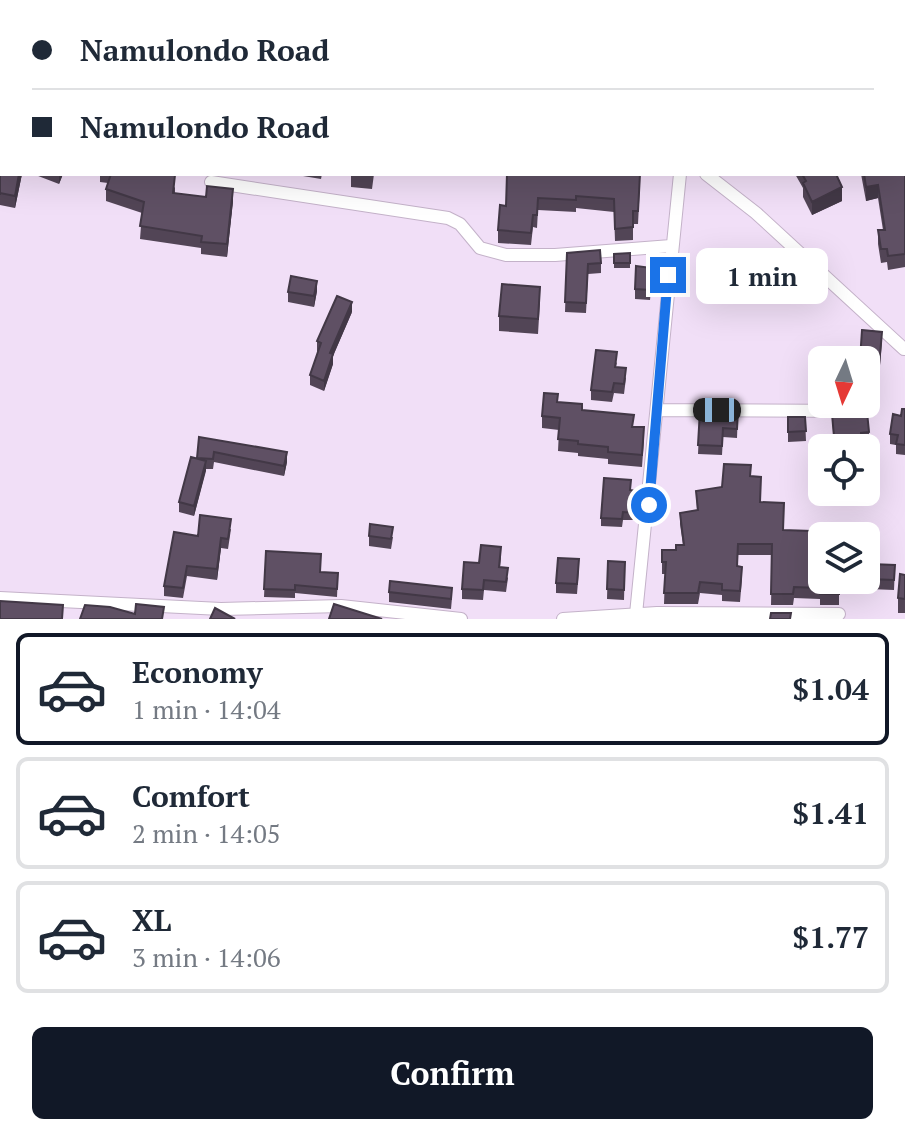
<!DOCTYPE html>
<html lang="en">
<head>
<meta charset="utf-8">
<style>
	body { margin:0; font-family:"PT Serif",serif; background:#f2f2f3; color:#1f2937; height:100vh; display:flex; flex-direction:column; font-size:30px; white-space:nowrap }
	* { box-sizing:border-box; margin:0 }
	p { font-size:26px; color:#747a83 }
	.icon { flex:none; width:44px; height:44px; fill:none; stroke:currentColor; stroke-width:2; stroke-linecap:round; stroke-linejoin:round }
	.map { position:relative; height:619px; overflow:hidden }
	.panel { display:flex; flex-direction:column; background:#fff; flex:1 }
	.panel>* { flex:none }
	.guide { position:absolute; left:0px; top:0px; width:906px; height:176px; box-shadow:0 8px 32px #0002; display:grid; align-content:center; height:176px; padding:0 32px; background:#fff }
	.needle { width:52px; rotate:184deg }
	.buttons { position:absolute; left:808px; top:346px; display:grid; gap:16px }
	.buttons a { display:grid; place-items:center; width:72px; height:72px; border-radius:12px; background:#fff; box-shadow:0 8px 32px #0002; font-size:40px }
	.end { position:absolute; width:36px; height:36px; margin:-18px; border:10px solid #1a73e8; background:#fff; box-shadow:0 0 0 4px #fff }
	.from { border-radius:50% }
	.bubble { position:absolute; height:56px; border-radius:12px; background:#fff; box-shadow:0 8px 32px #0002; font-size:26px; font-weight:700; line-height:56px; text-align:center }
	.car { position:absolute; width:24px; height:48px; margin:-24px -12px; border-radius:10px; box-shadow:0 0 6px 2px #0007; background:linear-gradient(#222 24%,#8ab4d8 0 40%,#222 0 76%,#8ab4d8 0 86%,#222 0) }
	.guide b { display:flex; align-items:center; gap:28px; height:76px; font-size:30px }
	.guide b+b { border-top:2px solid #e0e1e3 }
	.guide i { width:20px; height:20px; background:#1f2937 }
	ul { padding:14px 0 0; list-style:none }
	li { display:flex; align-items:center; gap:24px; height:112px; margin:0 16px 12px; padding:0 16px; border:4px solid #e0e1e3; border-radius:12px }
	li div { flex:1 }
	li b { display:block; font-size:30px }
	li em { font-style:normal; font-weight:700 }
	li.selected { border-color:#111827 }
	li>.icon { width:72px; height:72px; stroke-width:1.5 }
	.button { display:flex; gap:16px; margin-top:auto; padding:16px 32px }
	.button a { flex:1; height:92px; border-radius:12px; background:#111827; color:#fff; font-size:32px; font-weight:700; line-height:92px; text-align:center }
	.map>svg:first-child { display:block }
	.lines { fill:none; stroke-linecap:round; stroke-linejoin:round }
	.street-casing { stroke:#c4b2c9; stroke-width:14 }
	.street { stroke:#fff; stroke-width:12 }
	.wall { fill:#524556 }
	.shaded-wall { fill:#423846 }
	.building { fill:#5f5064; stroke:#423846; stroke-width:2 }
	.route { stroke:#1a73e8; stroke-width:10 }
</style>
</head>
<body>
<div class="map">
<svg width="905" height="619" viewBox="0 0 905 619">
	<rect width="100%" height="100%" fill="#f1dff7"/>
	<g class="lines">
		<defs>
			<path id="street" d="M886,0v2
				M693,2v-2
				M0,11l2,-4
				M0,128l2,1
				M706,174l50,39 148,136
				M211,182l237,36 12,6 20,24 26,7h49l116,-9
				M657,410l209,1
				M0,598l221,11 120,-3 120,13
				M636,614l44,-440
				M563,619l94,-6 182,1"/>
		</defs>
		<!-- street casing -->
		<use href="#street" class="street-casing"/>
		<!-- street -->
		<use href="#street" class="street"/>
	</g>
	<!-- wall -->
	<path class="wall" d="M95,0h109l5,2h-109z
		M0,80l2,1v31h-2z
		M905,124v143l-17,3 -1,-8 -6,1 -3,-19v-14h5l-5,-32 -12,3 -5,-27h43z
		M0,162l2,12h20l-7,34 -15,-3v1z
		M33,174h30l-4,10z
		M100,174h66l9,14v6l58,7 -6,56 -26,-3v-6l-61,-9 2,-26 -36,-12v-12l2,-6 -8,-1z
		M297,174h25l-1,5 -24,-4z
		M347,174h27l-2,15 -21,-2v-12z
		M507,174l133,10 -2,40h-5v16l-18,1 -1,-29 -38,-4v4l-38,-2 -1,18 -4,-1 -2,18 -33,-2v-13l8,-24z
		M795,174h45l-3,1 5,26 -30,14 -9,-18v-9z
		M567,253l34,10v10l-13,1 -2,39 -21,-1z
		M630,253v15h-16v-14z
		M652,278l-2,22 -15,-1v-10z
		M317,291l-3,16 -26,-5v-10z
		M540,301l-2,33 -39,-3v-15z
		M352,312l-19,44v8l-9,27 -14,-6v-10l8,-23 -1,-1v-10z
		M882,342l-4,45 -12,-1v-26z
		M617,362l-1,5 10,11 -2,16 -10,-1 -2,9 -21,-2v-10z
		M558,402l76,25 10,12 -2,28 -34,-3v-5l-30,-3v-3l-20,-2 1,-21 -17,-2v-12z
		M905,409v46l-9,-1v-9l-6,-1v-10z
		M700,410h38l-1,28 -14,-1 -1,18 -24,-1z
		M832,414l37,18v15l-35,1z
		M788,417h17l1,24 -18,1z
		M199,437l88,25 -3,14 -70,-14 -1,7h-7l-12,47 -15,-4v-10l18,-43z
		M751,477l10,11 -1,14 24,28 55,50v25h-19v-6l-26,-1 -1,7h-22l1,-50h-34v11l4,12 -2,24 -18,-1v-6l-22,-2 -2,11h-34l1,-30h-3v-24h14l7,-5 -3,-21v-11l17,-2 -1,-20 26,-4z
		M638,499l-2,21h-13l-1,7 -21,-1v-8z
		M231,529l-3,20 -7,-1 -4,32 -30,-4 -4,22 -19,-2v-10l34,-50z
		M369,536l24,1 -2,12 -22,-3z
		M266,551l54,21 18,1 -1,24 -42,-4v5l-31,-1z
		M501,557l-1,11 8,10 -2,14 -22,-2 -1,10 -21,-1v-10l17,-26z
		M608,561l17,1 -1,38 -17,-1z
		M895,565l-1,25 -25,-1v-10z
		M579,569l-2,25 -21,-1v-10z
		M905,575v38h-7v-15z
		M389,592l63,6 -1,11 -62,-7z"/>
	<!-- shaded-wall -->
	<path class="shaded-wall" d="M19,174h3l-7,34v-12z
		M59,174h4l-4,10z
		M878,185v13l-12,3v-14z
		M842,187v14l-30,14v-13z
		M233,189v12l-6,56v-13z
		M317,281v10l-3,16v-11z
		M352,302v10l-19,44v8l-9,27v-10l6,-28z
		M287,452v10l-3,14v-10z
		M206,461v10l-12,45v-10z
		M221,538v10l-4,32v-11z"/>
	<!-- building -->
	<path class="building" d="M123,0h81l5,2h-81z
		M366,0h22v2h-23z
		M621,0h23v2h-23z
		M739,0h25v2h-25z
		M843,0h20v2h-20z
		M0,80l2,1v19l-2,-1z
		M904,124h1v130l-17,2 -1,-7h-6l-3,-19h7l-7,-45 -12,2 -2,-13h40z
		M0,162l2,1v11h17l-4,22 -15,-3v2z
		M111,174h55l9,1 -2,18 33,4 1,-11 26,3 -6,55 -26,-2 1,-6 -62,-10 4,-24 -38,-13z
		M507,174l73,1v-1h60l-2,37h-5v16l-18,2 -1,-30 -38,-3v4l-38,-2 -1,17h-4l-2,18 -33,-3 2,-25 6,1z
		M802,174h34l6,13 -30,15 -9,-19 3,-2z
		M600,250l1,13 -13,1 -2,39 -21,-1 2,-49z
		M630,253v10h-16v-9z
		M636,266l16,2 -2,22 -15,-1z
		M291,276l26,5 -3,15 -26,-4z
		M502,284l38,3 -2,32 -39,-3z
		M337,296l15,6 -22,51 3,1 -9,27 -14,-6 11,-32 -4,-2z
		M862,330l20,2 -4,45 -12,-1v-16h-6z
		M596,350l21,2 -2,15 11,1 -2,16 -10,-1 -2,9 -21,-2z
		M544,393l14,1 -1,8 25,2v6l52,5 -2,12h12l-2,28 -34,-3v-5l-30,-3v-3l-20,-2 2,-21 -18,-2z
		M902,409h3v36l-9,-1 2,-9 -8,-1 3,-20 8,2z
		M700,410h38l-1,19 -14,-1 -1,18 -24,-1z
		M867,412l2,20 -8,1 1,15h-27l-3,-34z
		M788,417h17l1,14 -18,1z
		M199,437l88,15 -3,14 -70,-14 -1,7 -16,-1z
		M191,457l15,4 -12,45 -15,-4z
		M724,464l27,1 -1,11 11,1 -1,25 24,1 -1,27 57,2 -1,4h-17v44h17v14h-19v-6l-26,-1 -1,7h-22l1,-50h-34l-1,22 5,1 -2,24 -18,-1v-6l-22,-2 -2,11h-34l2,-31h-4v-12h14v-5h8l-4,-32 18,-3 -2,-19 26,-4z
		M604,478l27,2 -1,10 8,1 -2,22 -13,-1 -1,7 -21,-1z
		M200,515l31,4 -3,20 -7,-1 -4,31 -30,-3 -4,22 -19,-2 10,-54 24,4z
		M370,524l23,3 -2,12 -22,-3z
		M481,545l20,2 -2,20 9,1 -2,14 -22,-2 -1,10 -21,-1 2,-27 15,1z
		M266,551l55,3 -1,18 18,1 -1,16 -42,-4v5l-31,-1z
		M558,558l21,1 -2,25 -21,-1z
		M608,561l17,1 -1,28 -17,-1z
		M870,564l25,1 -1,15 -25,-1z
		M900,574l5,1v24l-7,-1z
		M390,581l62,7 -1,11 -62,-7z
		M0,601l63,4 -1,14h-62z
		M136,604l28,3 -2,12h-82l5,-14 25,2 25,7z
		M334,604l48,15h-53z
		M215,608l20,11h-25z
		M771,613h20l-1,6h-20z"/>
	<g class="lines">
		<!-- route -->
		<path class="route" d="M649,505l19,-230"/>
	</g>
</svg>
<div class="buttons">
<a><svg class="needle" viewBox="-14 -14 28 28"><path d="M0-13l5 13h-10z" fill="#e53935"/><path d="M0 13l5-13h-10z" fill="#747a83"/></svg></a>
<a><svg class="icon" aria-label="locate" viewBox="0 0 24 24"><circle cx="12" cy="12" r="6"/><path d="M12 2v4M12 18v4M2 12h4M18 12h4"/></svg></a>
<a><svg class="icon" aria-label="layers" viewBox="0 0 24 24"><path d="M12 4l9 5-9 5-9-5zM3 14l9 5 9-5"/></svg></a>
</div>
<i class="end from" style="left:649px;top:505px"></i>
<i class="end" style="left:668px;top:275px"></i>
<div class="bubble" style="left:696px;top:248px;width:132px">1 min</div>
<i class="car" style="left:717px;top:410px;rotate:270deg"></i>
<div class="guide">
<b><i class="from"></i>Namulondo Road</b>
<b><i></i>Namulondo Road</b>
</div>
</div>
<section class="panel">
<ul>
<li class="selected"><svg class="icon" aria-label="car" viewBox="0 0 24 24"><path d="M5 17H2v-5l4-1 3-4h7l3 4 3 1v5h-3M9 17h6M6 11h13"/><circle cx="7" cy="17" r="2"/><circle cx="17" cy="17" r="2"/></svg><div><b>Economy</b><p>1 min · 14:04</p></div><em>$1.04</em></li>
<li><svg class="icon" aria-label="car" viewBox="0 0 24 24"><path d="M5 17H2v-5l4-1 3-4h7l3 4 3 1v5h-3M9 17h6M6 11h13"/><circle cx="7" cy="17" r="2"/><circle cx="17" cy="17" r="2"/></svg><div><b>Comfort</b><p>2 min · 14:05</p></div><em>$1.41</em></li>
<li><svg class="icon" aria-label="car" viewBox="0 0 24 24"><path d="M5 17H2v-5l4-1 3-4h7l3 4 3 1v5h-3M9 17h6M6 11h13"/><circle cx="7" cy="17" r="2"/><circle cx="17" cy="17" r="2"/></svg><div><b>XL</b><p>3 min · 14:06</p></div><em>$1.77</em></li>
</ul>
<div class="button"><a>Confirm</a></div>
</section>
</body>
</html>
